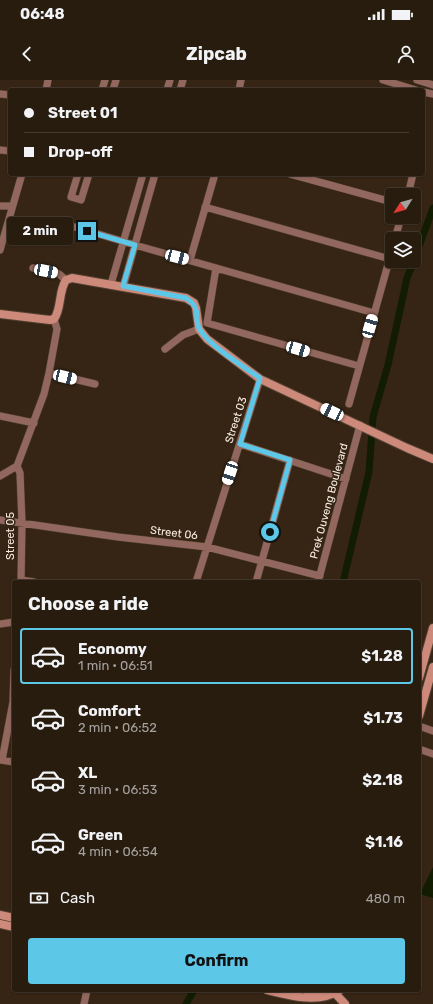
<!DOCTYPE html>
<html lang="en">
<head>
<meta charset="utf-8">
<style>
	body { margin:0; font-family:Rubik,sans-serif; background:#302518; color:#f1f3f6; height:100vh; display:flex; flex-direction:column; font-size:15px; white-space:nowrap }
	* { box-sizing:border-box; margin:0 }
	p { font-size:13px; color:#a5a19e }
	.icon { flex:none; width:22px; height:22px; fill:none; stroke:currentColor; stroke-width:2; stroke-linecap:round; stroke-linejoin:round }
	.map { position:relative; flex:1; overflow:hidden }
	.details { position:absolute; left:12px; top:500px; width:409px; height:412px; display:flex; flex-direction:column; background:#281c0f; border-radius:4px; box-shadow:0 1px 3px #0004,0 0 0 1px #443a2f }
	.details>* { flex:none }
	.guide { position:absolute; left:8px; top:8px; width:417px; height:88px; border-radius:4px; box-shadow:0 1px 3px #0004,0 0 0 1px #443a2f; display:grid; align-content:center; height:88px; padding:0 16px; background:#281c0f }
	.needle { width:26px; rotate:233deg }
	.buttons { position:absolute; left:385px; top:108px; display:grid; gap:8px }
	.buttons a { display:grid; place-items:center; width:36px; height:36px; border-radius:4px; background:#281c0f; box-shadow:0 1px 3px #0004,0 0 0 1px #443a2f; font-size:20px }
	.end { position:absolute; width:18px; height:18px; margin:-9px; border:5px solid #5dc7e8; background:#111; box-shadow:0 0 0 2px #111 }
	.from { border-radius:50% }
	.bubble { position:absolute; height:28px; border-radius:4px; background:#281c0f; box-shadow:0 1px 3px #0004,0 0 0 1px #443a2f; font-size:13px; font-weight:700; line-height:28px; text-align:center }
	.car { position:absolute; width:12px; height:24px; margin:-12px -6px; border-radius:5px; box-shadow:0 0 3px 1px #0007; background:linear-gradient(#fff 24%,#345 0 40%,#fff 0 76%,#345 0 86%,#fff 0) }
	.guide b { display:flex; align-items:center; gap:14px; height:38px; font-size:15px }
	.guide b+b { border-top:1px solid #443a2f }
	.guide i { width:10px; height:10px; background:#f1f3f6 }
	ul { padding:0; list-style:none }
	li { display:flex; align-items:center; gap:12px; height:56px; margin:0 8px 6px; padding:0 8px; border:2px solid transparent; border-radius:4px }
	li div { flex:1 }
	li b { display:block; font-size:15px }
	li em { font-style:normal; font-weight:700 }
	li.on { border-color:#5dc7e8 }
	li>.icon { width:36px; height:36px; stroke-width:1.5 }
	h2 { padding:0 16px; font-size:18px; line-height:48px }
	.pay { display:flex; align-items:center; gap:10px; height:44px; padding:0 16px; font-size:15px }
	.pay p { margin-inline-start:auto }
	.cta { display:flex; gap:8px; margin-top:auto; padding:8px 16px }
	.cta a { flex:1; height:46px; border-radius:4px; background:#5dc7e8; color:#111; font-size:16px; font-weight:700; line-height:46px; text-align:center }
	.status { display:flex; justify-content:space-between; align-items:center; height:28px; padding:0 20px; background:#281c0f; direction:ltr }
	.status svg { height:11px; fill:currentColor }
	header { display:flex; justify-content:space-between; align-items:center; height:52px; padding:0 16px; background:#281c0f; font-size:18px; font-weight:700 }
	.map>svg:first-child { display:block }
	.water { fill:#111c00 }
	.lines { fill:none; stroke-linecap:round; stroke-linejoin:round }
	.canal { stroke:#111c00; stroke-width:7 }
	.street-casing { stroke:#514131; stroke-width:8 }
	.secondary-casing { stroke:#514131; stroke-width:10 }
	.street { stroke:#92675d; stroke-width:7 }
	.secondary { stroke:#cd897a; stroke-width:8 }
	.route { stroke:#5dc7e8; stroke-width:5 }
	.labels { text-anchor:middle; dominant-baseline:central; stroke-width:3; stroke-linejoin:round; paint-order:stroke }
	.street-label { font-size:11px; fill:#f8ece2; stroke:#362514 }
</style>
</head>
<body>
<div class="status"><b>06:48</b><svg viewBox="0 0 49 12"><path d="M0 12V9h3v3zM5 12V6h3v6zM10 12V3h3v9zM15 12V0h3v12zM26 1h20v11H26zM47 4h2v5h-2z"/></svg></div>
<header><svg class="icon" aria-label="back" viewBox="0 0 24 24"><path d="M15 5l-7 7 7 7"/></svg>Zipcab<svg class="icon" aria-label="person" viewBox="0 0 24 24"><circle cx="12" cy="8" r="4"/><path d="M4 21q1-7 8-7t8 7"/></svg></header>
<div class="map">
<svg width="433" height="924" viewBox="0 0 433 924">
	<rect width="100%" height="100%" fill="#362514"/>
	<!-- water -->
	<path class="water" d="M433,787v31l-13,-4z"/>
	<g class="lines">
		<!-- canal -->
		<path class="canal" d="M414,180l19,-52
			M343,502l26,-110 4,-55 15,-52 19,-87 7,-17
			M186,924l8,-14"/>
		<defs>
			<path id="street" d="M383,0l33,10
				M417,0l16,5
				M46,10l2,-10
				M102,10l3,-10
				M113,10l3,-10
				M167,10l3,-10
				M180,10l3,-10
				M239,10l2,-10
				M423,12l10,2
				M0,14l10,1
				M0,70l10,1
				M78,94l-7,23 10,3 8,-26
				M290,94l102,28
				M408,115l5,-21
				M0,126h12
				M205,127l185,52
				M75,147l60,18 239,68
				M395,159l6,-22
				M0,170l22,-76
				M190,180l25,-86
				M33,188l26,6 7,6
				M216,188l-9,55 152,43
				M111,204l32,-110
				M123,207l32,-113
				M165,269l18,-14 16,-6
				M49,293l46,11
				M349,324l43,-154
				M0,336l34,7
				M240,364l106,35
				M17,386l3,7 2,50 -1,59
				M0,396l17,-10 27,-72 5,-21 8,-44 -3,-10
				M0,440l118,17 89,10 113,29
				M21,500l13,2
				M196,502l64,-203
				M256,502l34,-122
				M318,502l42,-157
				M0,544l14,-2
				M419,646l14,5
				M419,669l14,5
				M0,680l14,2
				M2,680l11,-58 1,-32
				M84,924l3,-14"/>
			<path id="secondary" d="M0,234l50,6 4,-1c8,-10 4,-27 12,-39l6,-2 114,20 8,5 2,5 3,21 8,10 53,40 147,69 26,11
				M419,598l14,-50
				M419,636l14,-49
				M0,835l14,3
				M0,844l14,3
				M267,910c24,6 52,14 73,0
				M306,910l7,2 8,-2
				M332,910l13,14"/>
		</defs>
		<!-- street casing -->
		<use href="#street" class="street-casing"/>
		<!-- secondary casing -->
		<use href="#secondary" class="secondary-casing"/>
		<!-- street -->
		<use href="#street" class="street"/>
		<!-- secondary -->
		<use href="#secondary" class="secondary"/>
	</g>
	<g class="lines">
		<!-- route -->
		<path class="route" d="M87,151l48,14 -12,41 63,12c18,12 6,19 14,32 10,16 44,37 60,48l-20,66 50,16 -20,72"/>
	</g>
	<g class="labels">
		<!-- street labels -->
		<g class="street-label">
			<text transform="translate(236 340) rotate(-72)">Street 03</text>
			<text transform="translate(329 421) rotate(-75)">Prek Ouveng Boulevard</text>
			<text transform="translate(174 453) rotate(7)">Street 06</text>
			<text transform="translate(10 456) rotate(-90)">Street 05</text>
		</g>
	</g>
</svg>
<div class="buttons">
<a><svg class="needle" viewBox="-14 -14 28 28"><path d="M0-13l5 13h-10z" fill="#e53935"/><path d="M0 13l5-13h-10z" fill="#a5a19e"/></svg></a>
<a><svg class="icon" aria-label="layers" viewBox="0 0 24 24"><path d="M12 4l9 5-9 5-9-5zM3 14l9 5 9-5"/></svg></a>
</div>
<i class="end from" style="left:270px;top:452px"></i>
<i class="end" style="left:87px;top:151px"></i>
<div class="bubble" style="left:7px;top:137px;width:66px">2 min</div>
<i class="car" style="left:177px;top:177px;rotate:105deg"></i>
<i class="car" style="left:46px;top:191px;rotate:101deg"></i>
<i class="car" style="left:370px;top:246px;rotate:16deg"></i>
<i class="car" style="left:298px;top:269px;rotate:106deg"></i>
<i class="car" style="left:65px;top:297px;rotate:103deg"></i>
<i class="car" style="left:332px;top:332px;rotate:295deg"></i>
<i class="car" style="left:230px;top:393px;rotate:198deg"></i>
<div class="guide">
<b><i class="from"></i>Street 01</b>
<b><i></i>Drop-off</b>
</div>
<section class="details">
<h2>Choose a ride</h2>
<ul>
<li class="on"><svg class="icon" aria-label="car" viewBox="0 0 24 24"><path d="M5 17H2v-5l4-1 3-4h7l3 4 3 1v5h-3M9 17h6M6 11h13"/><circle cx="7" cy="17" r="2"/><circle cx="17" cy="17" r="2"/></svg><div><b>Economy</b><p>1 min · 06:51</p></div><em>$1.28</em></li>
<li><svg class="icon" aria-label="car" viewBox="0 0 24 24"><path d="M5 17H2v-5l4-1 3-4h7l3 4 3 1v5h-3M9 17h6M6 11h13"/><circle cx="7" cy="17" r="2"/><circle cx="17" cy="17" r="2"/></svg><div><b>Comfort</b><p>2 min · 06:52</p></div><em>$1.73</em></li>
<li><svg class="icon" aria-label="car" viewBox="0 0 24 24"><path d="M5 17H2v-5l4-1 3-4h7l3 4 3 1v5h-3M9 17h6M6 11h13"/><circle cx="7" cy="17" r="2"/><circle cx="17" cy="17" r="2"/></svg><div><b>XL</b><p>3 min · 06:53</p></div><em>$2.18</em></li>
<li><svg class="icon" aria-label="car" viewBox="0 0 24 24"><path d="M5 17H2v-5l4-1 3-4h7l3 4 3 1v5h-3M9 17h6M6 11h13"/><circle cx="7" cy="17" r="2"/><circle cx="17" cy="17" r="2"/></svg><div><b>Green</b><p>4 min · 06:54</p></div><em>$1.16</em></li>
</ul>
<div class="pay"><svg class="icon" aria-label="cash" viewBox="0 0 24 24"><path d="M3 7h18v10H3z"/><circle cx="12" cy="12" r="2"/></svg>Cash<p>480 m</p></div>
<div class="cta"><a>Confirm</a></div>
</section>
</div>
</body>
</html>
